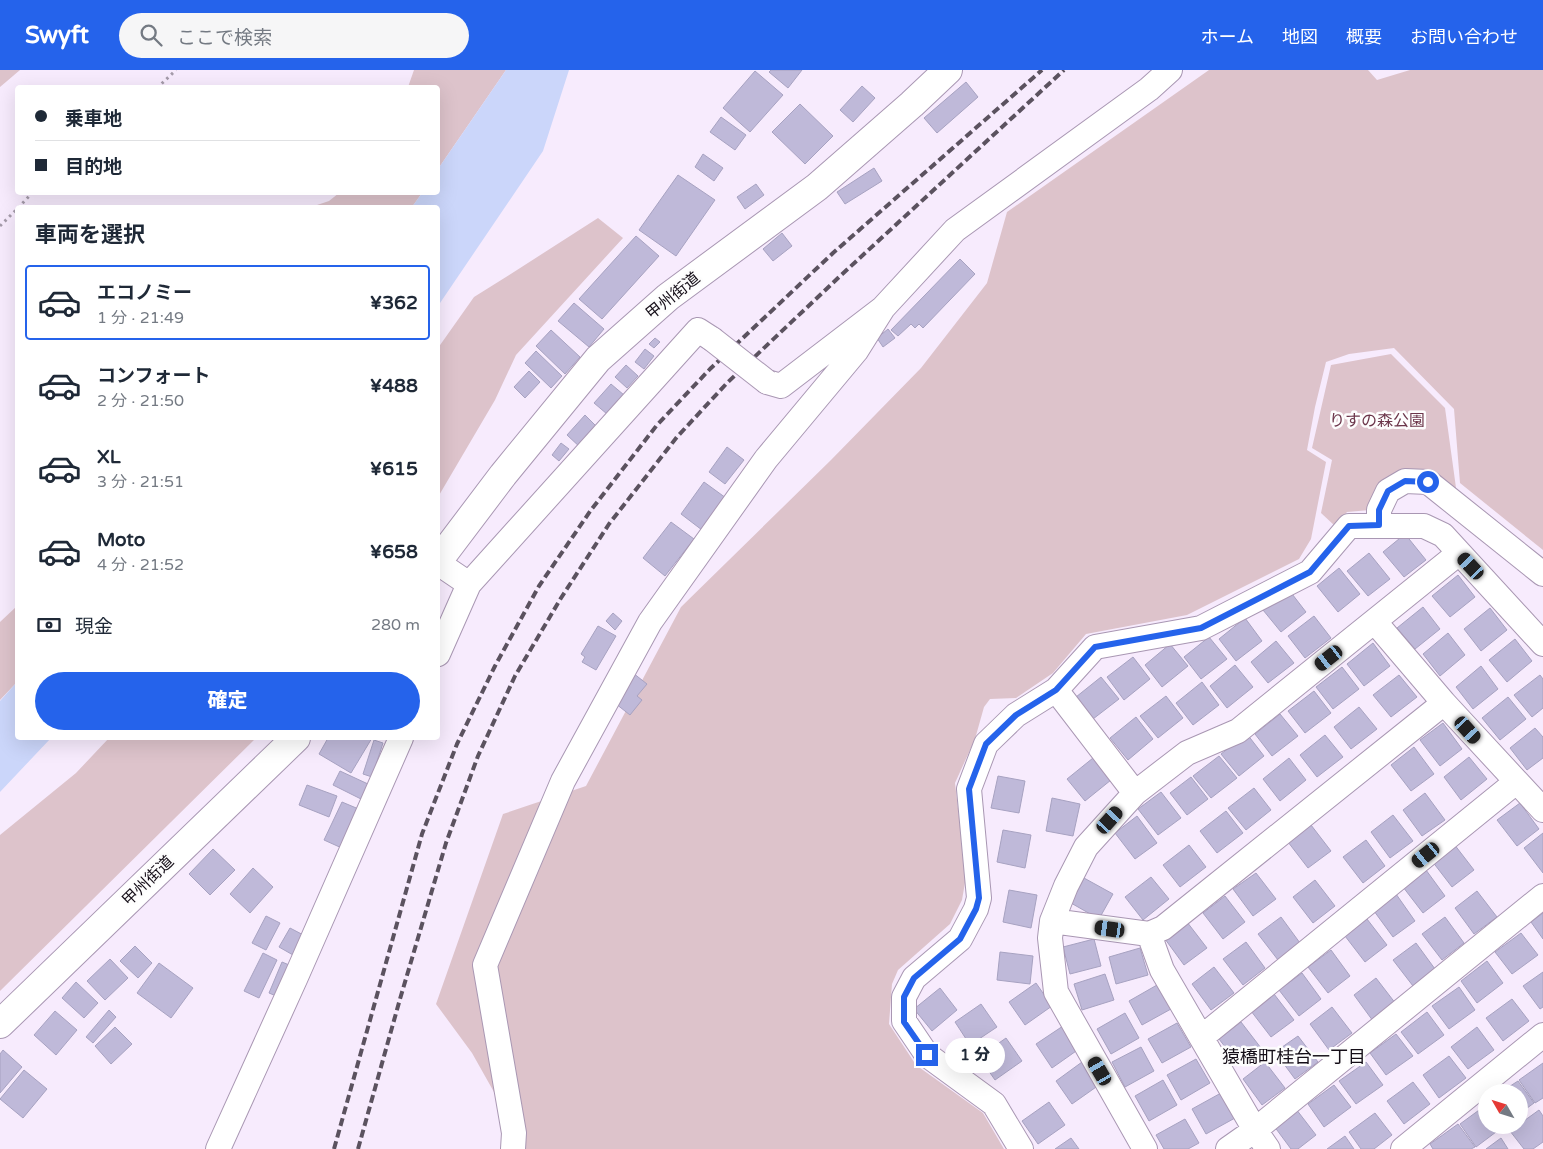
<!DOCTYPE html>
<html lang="ja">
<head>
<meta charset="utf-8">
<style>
	body { margin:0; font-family:"Varela Round","Noto Sans JP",sans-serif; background:#f6f6f7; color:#1f2937; height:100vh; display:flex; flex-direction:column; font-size:19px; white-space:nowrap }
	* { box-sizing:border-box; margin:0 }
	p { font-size:16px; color:#747a83 }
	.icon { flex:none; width:28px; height:28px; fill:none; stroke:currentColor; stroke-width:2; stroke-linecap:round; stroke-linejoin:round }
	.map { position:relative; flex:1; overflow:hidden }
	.drawer { position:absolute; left:15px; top:135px; width:425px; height:535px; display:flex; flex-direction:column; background:#fff; border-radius:5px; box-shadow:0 5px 20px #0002 }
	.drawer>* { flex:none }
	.guide { position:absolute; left:15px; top:15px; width:425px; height:110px; border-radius:5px; box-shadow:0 5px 20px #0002; display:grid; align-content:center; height:110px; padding:0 20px; background:#fff }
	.needle { width:32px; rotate:309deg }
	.buttons { position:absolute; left:1478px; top:1014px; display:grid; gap:10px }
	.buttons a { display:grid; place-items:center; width:50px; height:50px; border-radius:50%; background:#fff; box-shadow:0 5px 20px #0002; font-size:25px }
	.end { position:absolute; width:22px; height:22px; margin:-11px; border:6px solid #2563eb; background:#fff; box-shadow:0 0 0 2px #fff }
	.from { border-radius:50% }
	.bubble { position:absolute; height:35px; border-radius:18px; background:#fff; box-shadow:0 5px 20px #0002; font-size:16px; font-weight:800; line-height:35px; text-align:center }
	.car { position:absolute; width:15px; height:30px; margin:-15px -8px; border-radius:6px; box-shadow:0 0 4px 1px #0007; background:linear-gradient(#222 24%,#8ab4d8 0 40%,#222 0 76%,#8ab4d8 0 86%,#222 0) }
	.guide b { display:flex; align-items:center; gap:18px; height:48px; font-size:19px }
	.guide b+b { border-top:1px solid #e0e1e3 }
	.guide i { width:12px; height:12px; background:#1f2937 }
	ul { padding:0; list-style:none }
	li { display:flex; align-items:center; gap:15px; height:75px; margin:0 10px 8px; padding:0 10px; border:2px solid transparent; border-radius:5px }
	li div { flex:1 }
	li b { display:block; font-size:19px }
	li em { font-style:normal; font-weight:800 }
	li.active { border-color:#2563eb }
	li>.icon { width:45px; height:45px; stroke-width:1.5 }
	h2 { padding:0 20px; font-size:22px; line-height:60px }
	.pay { display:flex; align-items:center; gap:12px; height:55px; padding:0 20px; font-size:19px }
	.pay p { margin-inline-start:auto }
	.cta { display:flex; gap:10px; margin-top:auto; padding:10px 20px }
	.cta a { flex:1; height:58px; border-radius:30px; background:#2563eb; color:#fff; font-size:20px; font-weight:800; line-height:58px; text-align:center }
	header { display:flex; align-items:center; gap:30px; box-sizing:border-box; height:70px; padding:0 25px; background:#2563eb; color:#fff }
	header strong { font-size:24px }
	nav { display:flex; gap:28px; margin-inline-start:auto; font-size:18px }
	.search { width:350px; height:45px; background:#f6f6f7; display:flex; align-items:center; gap:12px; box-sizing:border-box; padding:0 18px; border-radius:28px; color:#747a83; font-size:19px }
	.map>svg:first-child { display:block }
	.green { fill:#ddc3cb }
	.water { fill:#cbd6fa }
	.building { fill:#bfb9d9; stroke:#a7a2c1 }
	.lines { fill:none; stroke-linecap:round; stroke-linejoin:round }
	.minor-casing { stroke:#a997b3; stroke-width:26 }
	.highway-casing { stroke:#a997b3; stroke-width:30 }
	.path { stroke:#a59baa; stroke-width:3; stroke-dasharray:2.5 4; stroke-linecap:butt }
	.minor { stroke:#fff; stroke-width:24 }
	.highway { stroke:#fff; stroke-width:28 }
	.rail { stroke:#5b525f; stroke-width:4; stroke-dasharray:8 4; stroke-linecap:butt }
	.minor-bridge-casing { stroke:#a997b3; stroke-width:26; stroke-linecap:butt }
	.minor-bridge { stroke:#fff; stroke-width:24 }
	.route { stroke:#2563eb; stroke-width:6 }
	.labels { text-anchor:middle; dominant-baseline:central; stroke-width:5; stroke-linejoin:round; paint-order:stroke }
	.street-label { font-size:16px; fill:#140d17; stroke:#fdfdfd }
	.park-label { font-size:16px; fill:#6c364b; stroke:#fdfdfd }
	.neighbourhood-label { font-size:18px; fill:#140d17; stroke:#fdfdfd }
</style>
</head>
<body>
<header>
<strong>Swyft</strong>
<div class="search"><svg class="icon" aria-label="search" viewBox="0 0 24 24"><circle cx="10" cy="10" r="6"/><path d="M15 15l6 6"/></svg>ここで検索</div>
<nav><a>ホーム</a><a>地図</a><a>概要</a><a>お問い合わせ</a></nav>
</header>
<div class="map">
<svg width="1543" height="1079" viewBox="0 0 1543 1079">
	<rect width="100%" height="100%" fill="#f7ebfd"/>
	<!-- green -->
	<path class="green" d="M0,0h20l-20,17z
		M414,0h92l-68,99v-81l-30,-1z
		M1209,0h159l9,10 33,-10h133v480l-83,-67 -6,-74 -60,-61 -45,6 -23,8 -11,45 -8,43 19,12 -15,77 -12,20 -112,56 -101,19 -33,39 -37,25 -26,1 -6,8 -9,32 -20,44 11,94 -4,23 -12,24 -52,46 -6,14 -3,40 27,41 67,48 21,36h-478l-54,-96 -36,-49 67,-190 83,-28 95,-179 150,-147 90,-92 66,-85 20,-71z
		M339,123v-1l83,1 -10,14h-101l18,-6z
		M598,148l25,20 -107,117 -21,45 -57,97v-149l36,-51 43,-27z
		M1391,284l54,54 12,87 -25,-19 -62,34 -23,2 -12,14 -14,-13 11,-53 -20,-12 19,-83z
		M17,536v76l-17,18v-78z
		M109,668h147l-256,253v-156l76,-62z"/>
	<!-- water -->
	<path class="water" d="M506,0h63l-26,81 -105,155v-98l-26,-1 10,-14 16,-1v-23z
		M17,612l1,56h33l-51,54v-91z"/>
	<!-- building -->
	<path class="building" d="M771,0h31l-14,18 -19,-16z
		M755,1l28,24 -33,37 -27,-24z
		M966,12l12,15 -41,36 -13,-15z
		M862,16l13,12 -22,24 -13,-12z
		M800,34l33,32 -28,28 -33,-32z
		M721,47l25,18 -11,15 -25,-18z
		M703,84l20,14 -9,13 -19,-14z
		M874,98l8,13 -37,23 -8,-12z
		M678,105l37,25 -39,56 -37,-26z
		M756,114l8,11 -19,14 -8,-12z
		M782,163l10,13 -19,15 -10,-12z
		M636,166l23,20 -57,63 -23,-20z
		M960,189l15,15 -52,54 -4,-4 -4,4 -4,-4 -13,12 -7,-6z
		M574,233l30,26 -15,18 -31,-26z
		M888,259l7,9 -12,9 -6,-9z
		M551,260l29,27 -15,17 -29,-28z
		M655,268l5,4 -6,6 -5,-4z
		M645,279l9,7 -10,13 -9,-7z
		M536,281l26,25 -11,12 -26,-25z
		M626,295l12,11 -11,12 -12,-11z
		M529,301l11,11 -15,16 -11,-11z
		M611,314l13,11 -17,19 -13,-11z
		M585,345l15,15 -18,19 -15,-14z
		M561,373l8,6 -10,12 -7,-6z
		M727,377l17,13 -19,24 -16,-12z
		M704,412l22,16 -24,32 -21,-16z
		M671,452l23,17 -29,37 -22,-18z
		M1405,464l21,26 -22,17 -21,-25z
		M1369,483l21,26 -22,17 -21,-25z
		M1339,498l21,26 -22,18 -21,-26z
		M1458,505l17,22 -25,20 -18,-21z
		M1289,520l17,22 -25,20 -18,-22z
		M1423,537l17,22 -25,20 -18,-21z
		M1490,538l17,22 -26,21 -17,-22z
		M613,543l9,8 -7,9 -9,-9z
		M1314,546l17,22 -26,20 -17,-22z
		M1245,548l17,23 -26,20 -17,-22z
		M598,556l18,10 -20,34 -14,-8 3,-5 -4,-3z
		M1448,563l17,22 -25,21 -17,-22z
		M1209,567l18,22 -26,20 -17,-22z
		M1515,569l17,22 -25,21 -18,-22z
		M1276,571l18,22 -26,20 -17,-21z
		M1373,573l17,23 -26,20 -17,-22z
		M1170,574l18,22 -26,21 -17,-22z
		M1133,587l17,22 -26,21 -17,-23z
		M1235,595l18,22 -26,21 -17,-22z
		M1481,596l17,23 -25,20 -17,-22z
		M1342,597l17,22 -26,20 -17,-22z
		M633,603l14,11 -10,12 5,4 -12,15 -19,-15z
		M1399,605l18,22 -26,20 -18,-22z
		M1540,605l3,4v29l-11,9 -18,-22z
		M1101,607l18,22 -26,20 -17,-22z
		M1202,612l17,23 -26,20 -17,-22z
		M1314,621l17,22 -26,20 -17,-22z
		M1166,626l17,22 -25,20 -18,-22z
		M1508,627l18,22 -26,21 -18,-22z
		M1359,637l18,22 -26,20 -17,-22z
		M1280,644l18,22 -26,20 -17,-22z
		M1136,647l17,22 -25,21 -18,-22z
		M1443,653l19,26 -22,17 -20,-26z
		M1535,658l8,9v21l-16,12 -17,-22z
		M1247,664l17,22 -25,20 -18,-22z
		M1325,665l18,22 -26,20 -17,-22z
		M328,668h44l-21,35 -32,-19z
		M374,670l9,3 -11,34 -9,-3z
		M1414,677l20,27 -23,17 -20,-26z
		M1219,686l18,22 -26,20 -18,-22z
		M1469,687l18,22 -26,21 -17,-23z
		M1093,688l18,22 -26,21 -18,-22z
		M1289,688l17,22 -26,21 -17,-22z
		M340,701l28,13 -7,15 -28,-14z
		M998,706l27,5 -6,32 -28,-5z
		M1191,707l17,22 -21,16 -17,-22z
		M307,715l30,11 -8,21 -30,-12z
		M1254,718l17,22 -25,20 -18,-22z
		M1161,722l20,26 -23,17 -20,-26z
		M1425,723l20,27 -23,16 -19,-26z
		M1052,728l28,6 -7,32 -27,-5z
		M342,732l19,8 -17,39 -20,-9z
		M1520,733l19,26 -22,17 -20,-26z
		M1226,741l17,22 -26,20 -17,-22z
		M1393,745l20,26 -23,17 -19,-26z
		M1137,746l20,27 -22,16 -20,-26z
		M1311,755l20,26 -23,17 -20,-26z
		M1003,760l28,5 -6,33 -28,-6z
		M1543,763v40l-19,-25z
		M1366,770l19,26 -22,17 -20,-26z
		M1454,774l20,26 -22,17 -20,-26z
		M1189,775l17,22 -26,20 -17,-22z
		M213,779l22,21 -25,25 -21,-21z
		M253,798l20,19 -23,26 -20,-19z
		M1426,800l19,26 -22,17 -20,-26z
		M1256,803l20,26 -23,17 -20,-27z
		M1151,807l18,22 -26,21 -18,-23z
		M1084,808l29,16 -14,25 -28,-16z
		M1315,810l20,26 -22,17 -20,-26z
		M1009,820l28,5 -6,33 -28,-6z
		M1477,821l20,26 -23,17 -19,-26z
		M1396,824l19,27 -22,16 -19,-26z
		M1225,826l20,26 -22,17 -20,-26z
		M1543,843v26l-12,-17z
		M266,846l14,7 -14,27 -14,-7z
		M1281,847l19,26 -22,17 -20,-26z
		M1445,847l19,26 -22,17 -20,-26z
		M1367,849l20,26 -22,17 -20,-26z
		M1187,852l20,26 -23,17 -19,-26z
		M290,858l21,11 -11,20 -21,-12z
		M1521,863l17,22 -26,19 -17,-22z
		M1094,869l7,27 -31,8 -7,-27z
		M1246,872l19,26 -22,17 -20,-26z
		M1416,873l19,26 -22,17 -20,-26z
		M135,876l17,17 -14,15 -18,-17z
		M1140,878l8,27 -32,9 -7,-27z
		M1331,880l19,26 -22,17 -20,-26z
		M1000,882l33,4 -3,28 -33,-4z
		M263,883l14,7 -18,38 -15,-7z
		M110,889l18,19 -23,22 -18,-19z
		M1487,891l16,22 -26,20 -16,-22z
		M282,892l12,5 -13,31 -12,-5z
		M159,893l34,25 -22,30 -34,-25z
		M1214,897l20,26 -23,17 -19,-26z
		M1543,902v35l-3,2 -17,-23z
		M1302,903l19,26 -22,17 -20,-26z
		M1105,904l9,26 -32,10 -8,-26z
		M1376,908l20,26 -23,17 -19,-26z
		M76,912l22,21 -14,15 -22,-20z
		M1036,913l16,23 -27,19 -16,-23z
		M1157,915l14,24 -29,16 -13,-24z
		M1459,917l16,23 -26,19 -17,-23z
		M940,918l17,22 -25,21 -18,-22z
		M1274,924l20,26 -23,17 -20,-26z
		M1512,929l17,22 -26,20 -17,-23z
		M981,934l16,23 -27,18 -15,-23z
		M1332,937l20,26 -23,17 -19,-26z
		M109,940l7,7 -23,26 -7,-6z
		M55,941l22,19 -21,25 -22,-20z
		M1427,942l17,23 -26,19 -17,-22z
		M1125,943l14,25 -28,16 -14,-25z
		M1241,952l20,26 -22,17 -20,-26z
		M1177,953l14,24 -29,16 -14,-24z
		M1063,956l16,23 -27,19 -16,-24z
		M115,957l17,17 -21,20 -16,-18z
		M1477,957l17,23 -26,19 -17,-22z
		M1396,964l17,22 -27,19 -16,-22z
		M1298,966l20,26 -23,17 -20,-27z
		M1006,968l16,23 -27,19 -16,-23z
		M1141,977l13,24 -29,16 -13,-25z
		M3,980l19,17 -22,26v-39z
		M1449,986l17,22 -27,20 -16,-23z
		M1196,989l14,24 -29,17 -14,-25z
		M1082,992l17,23 -27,19 -16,-23z
		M1265,992l20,26 -23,17 -19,-26z
		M1366,992l17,23 -27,19 -17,-23z
		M1543,993v35l-8,5 -16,-23z
		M24,1000l23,19 -24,29 -23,-19z
		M1163,1010l14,25 -28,16 -14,-25z
		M1518,1011l16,22 -15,11v-22h-18z
		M1413,1012l17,22 -26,20 -17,-23z
		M1334,1015l17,22 -27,20 -16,-23z
		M1221,1023l14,25 -29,16 -14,-25z
		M1049,1032l16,23 -27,19 -16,-23z
		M1486,1035v20l18,1 -28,21 -16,-23z
		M1296,1039l20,26 -18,14h-7l-17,-23z
		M1539,1040l4,6v26l-10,7h-9l-14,-18z
		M1375,1043l17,22 -18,14h-13l-12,-17z
		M1185,1049l14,24 -11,6h-24l-8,-14z
		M1458,1054l17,23 -4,2h-38l-3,-5z
		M1345,1066l9,13h-27z
		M1071,1068l8,11h-24z
		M1501,1068l7,11h-22z"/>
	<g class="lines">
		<defs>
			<path id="minor" d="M767,312l14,4 102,-78 72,-78 194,-141 21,-19
				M1379,455v-15l9,-19 17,-10 23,1 115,92
				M438,493l31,21
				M1375,552l69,81 99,107
				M438,584l31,-70 229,-254 14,9
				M1056,620l79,103
				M1052,851l97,13
				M1202,967l314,-255
				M218,1079l78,-172 105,-239
				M513,1079l1,-16 -29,-168 78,-184 87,-159 116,-163 90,-108 27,-43
				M1021,1079l-27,-45 -67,-49 -23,-34v-24l10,-19 46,-39 16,-30 3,-11 -10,-109 17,-45 30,-29 40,-25 39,-43 106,-19 109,-56 39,-46h75l19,9 100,109
				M1145,1079l-89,-157 -6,-54 2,-17 14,-35 20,-39 49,-54 52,-40 51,-22 221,-178
				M1228,1079l27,-19 288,-234
				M1268,1079l-13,-19 -93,-160 -13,-36 14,-6 281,-225
				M1403,1079l140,-114"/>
			<path id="highway" d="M438,491l65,-86 95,-116 70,-62 149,-110 95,-83 36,-34
				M0,954l296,-286"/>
		</defs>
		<!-- minor casing -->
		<use href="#minor" class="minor-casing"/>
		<!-- highway casing -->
		<use href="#highway" class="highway-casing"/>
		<!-- path -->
		<path class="path" d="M157,18l19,-18
			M18,138l15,-16
			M0,156l18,-18"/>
		<!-- minor -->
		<use href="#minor" class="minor"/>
		<!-- highway -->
		<use href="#highway" class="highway"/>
		<!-- rail -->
		<path class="rail" d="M334,1079l88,-315 35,-90 38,-78 44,-80 52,-76 66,-85 53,-56 123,-116 209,-183
			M358,1079l42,-150 46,-156 32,-87 37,-80 46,-78 48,-74 68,-87 50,-54 111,-105 226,-208"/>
		<defs>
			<path id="minor-bridge" d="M712,269l55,43"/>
		</defs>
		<!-- minor-bridge casing -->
		<use href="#minor-bridge" class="minor-bridge-casing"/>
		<!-- minor-bridge -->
		<use href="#minor-bridge" class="minor-bridge"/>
	</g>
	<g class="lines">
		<!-- route -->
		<path class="route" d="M927,985l-23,-33v-25l10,-19 46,-39 16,-30 3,-11 -10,-109 17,-45 30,-29 40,-25 39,-43 106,-19 109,-56 39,-46 30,-1v-15l9,-19 17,-10 23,1"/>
	</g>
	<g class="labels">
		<!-- street labels -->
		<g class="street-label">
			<text transform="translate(673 226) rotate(-39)">甲州街道</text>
			<text transform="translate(148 811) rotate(-44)">甲州街道</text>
		</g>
		<!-- park labels -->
		<g class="park-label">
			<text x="1377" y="351">りすの森公園</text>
		</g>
		<!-- neighbourhood labels -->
		<g class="neighbourhood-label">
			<text x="1294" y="987">猿橋町桂台一丁目</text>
		</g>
	</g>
</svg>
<div class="buttons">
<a><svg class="needle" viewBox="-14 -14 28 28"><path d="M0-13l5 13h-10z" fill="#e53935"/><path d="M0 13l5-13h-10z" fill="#747a83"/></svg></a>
</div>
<i class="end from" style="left:1428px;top:412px"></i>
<i class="end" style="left:927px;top:985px"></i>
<div class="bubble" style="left:945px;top:968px;width:60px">1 分</div>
<i class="car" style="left:1471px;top:496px;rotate:317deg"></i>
<i class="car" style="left:1329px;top:588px;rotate:232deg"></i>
<i class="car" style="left:1468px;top:660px;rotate:138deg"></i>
<i class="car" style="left:1110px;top:750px;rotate:42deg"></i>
<i class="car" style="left:1426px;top:785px;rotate:231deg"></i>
<i class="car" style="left:1110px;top:859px;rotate:278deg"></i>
<i class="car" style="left:1100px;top:1001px;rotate:330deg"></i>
<div class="guide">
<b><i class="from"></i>乗車地</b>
<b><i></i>目的地</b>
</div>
<section class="drawer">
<h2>車両を選択</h2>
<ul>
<li class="active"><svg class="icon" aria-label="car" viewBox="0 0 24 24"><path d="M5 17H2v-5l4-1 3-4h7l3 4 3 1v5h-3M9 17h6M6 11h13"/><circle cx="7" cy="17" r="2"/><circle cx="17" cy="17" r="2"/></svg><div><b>エコノミー</b><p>1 分 · 21:49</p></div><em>¥362</em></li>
<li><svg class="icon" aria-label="car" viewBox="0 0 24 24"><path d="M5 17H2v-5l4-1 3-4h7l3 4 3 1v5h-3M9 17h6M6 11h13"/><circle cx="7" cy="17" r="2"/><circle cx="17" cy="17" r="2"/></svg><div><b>コンフォート</b><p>2 分 · 21:50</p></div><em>¥488</em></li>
<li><svg class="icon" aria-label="car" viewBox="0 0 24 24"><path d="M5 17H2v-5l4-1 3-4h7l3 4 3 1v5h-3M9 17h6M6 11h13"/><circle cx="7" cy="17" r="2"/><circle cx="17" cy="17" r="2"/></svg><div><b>XL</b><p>3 分 · 21:51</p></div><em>¥615</em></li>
<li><svg class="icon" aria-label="car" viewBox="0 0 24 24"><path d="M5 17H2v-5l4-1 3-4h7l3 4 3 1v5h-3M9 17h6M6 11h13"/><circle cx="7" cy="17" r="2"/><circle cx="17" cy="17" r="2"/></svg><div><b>Moto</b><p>4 分 · 21:52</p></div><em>¥658</em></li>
</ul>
<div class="pay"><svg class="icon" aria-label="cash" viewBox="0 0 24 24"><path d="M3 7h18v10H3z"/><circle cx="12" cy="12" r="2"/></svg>現金<p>280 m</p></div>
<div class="cta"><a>確定</a></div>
</section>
</div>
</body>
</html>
